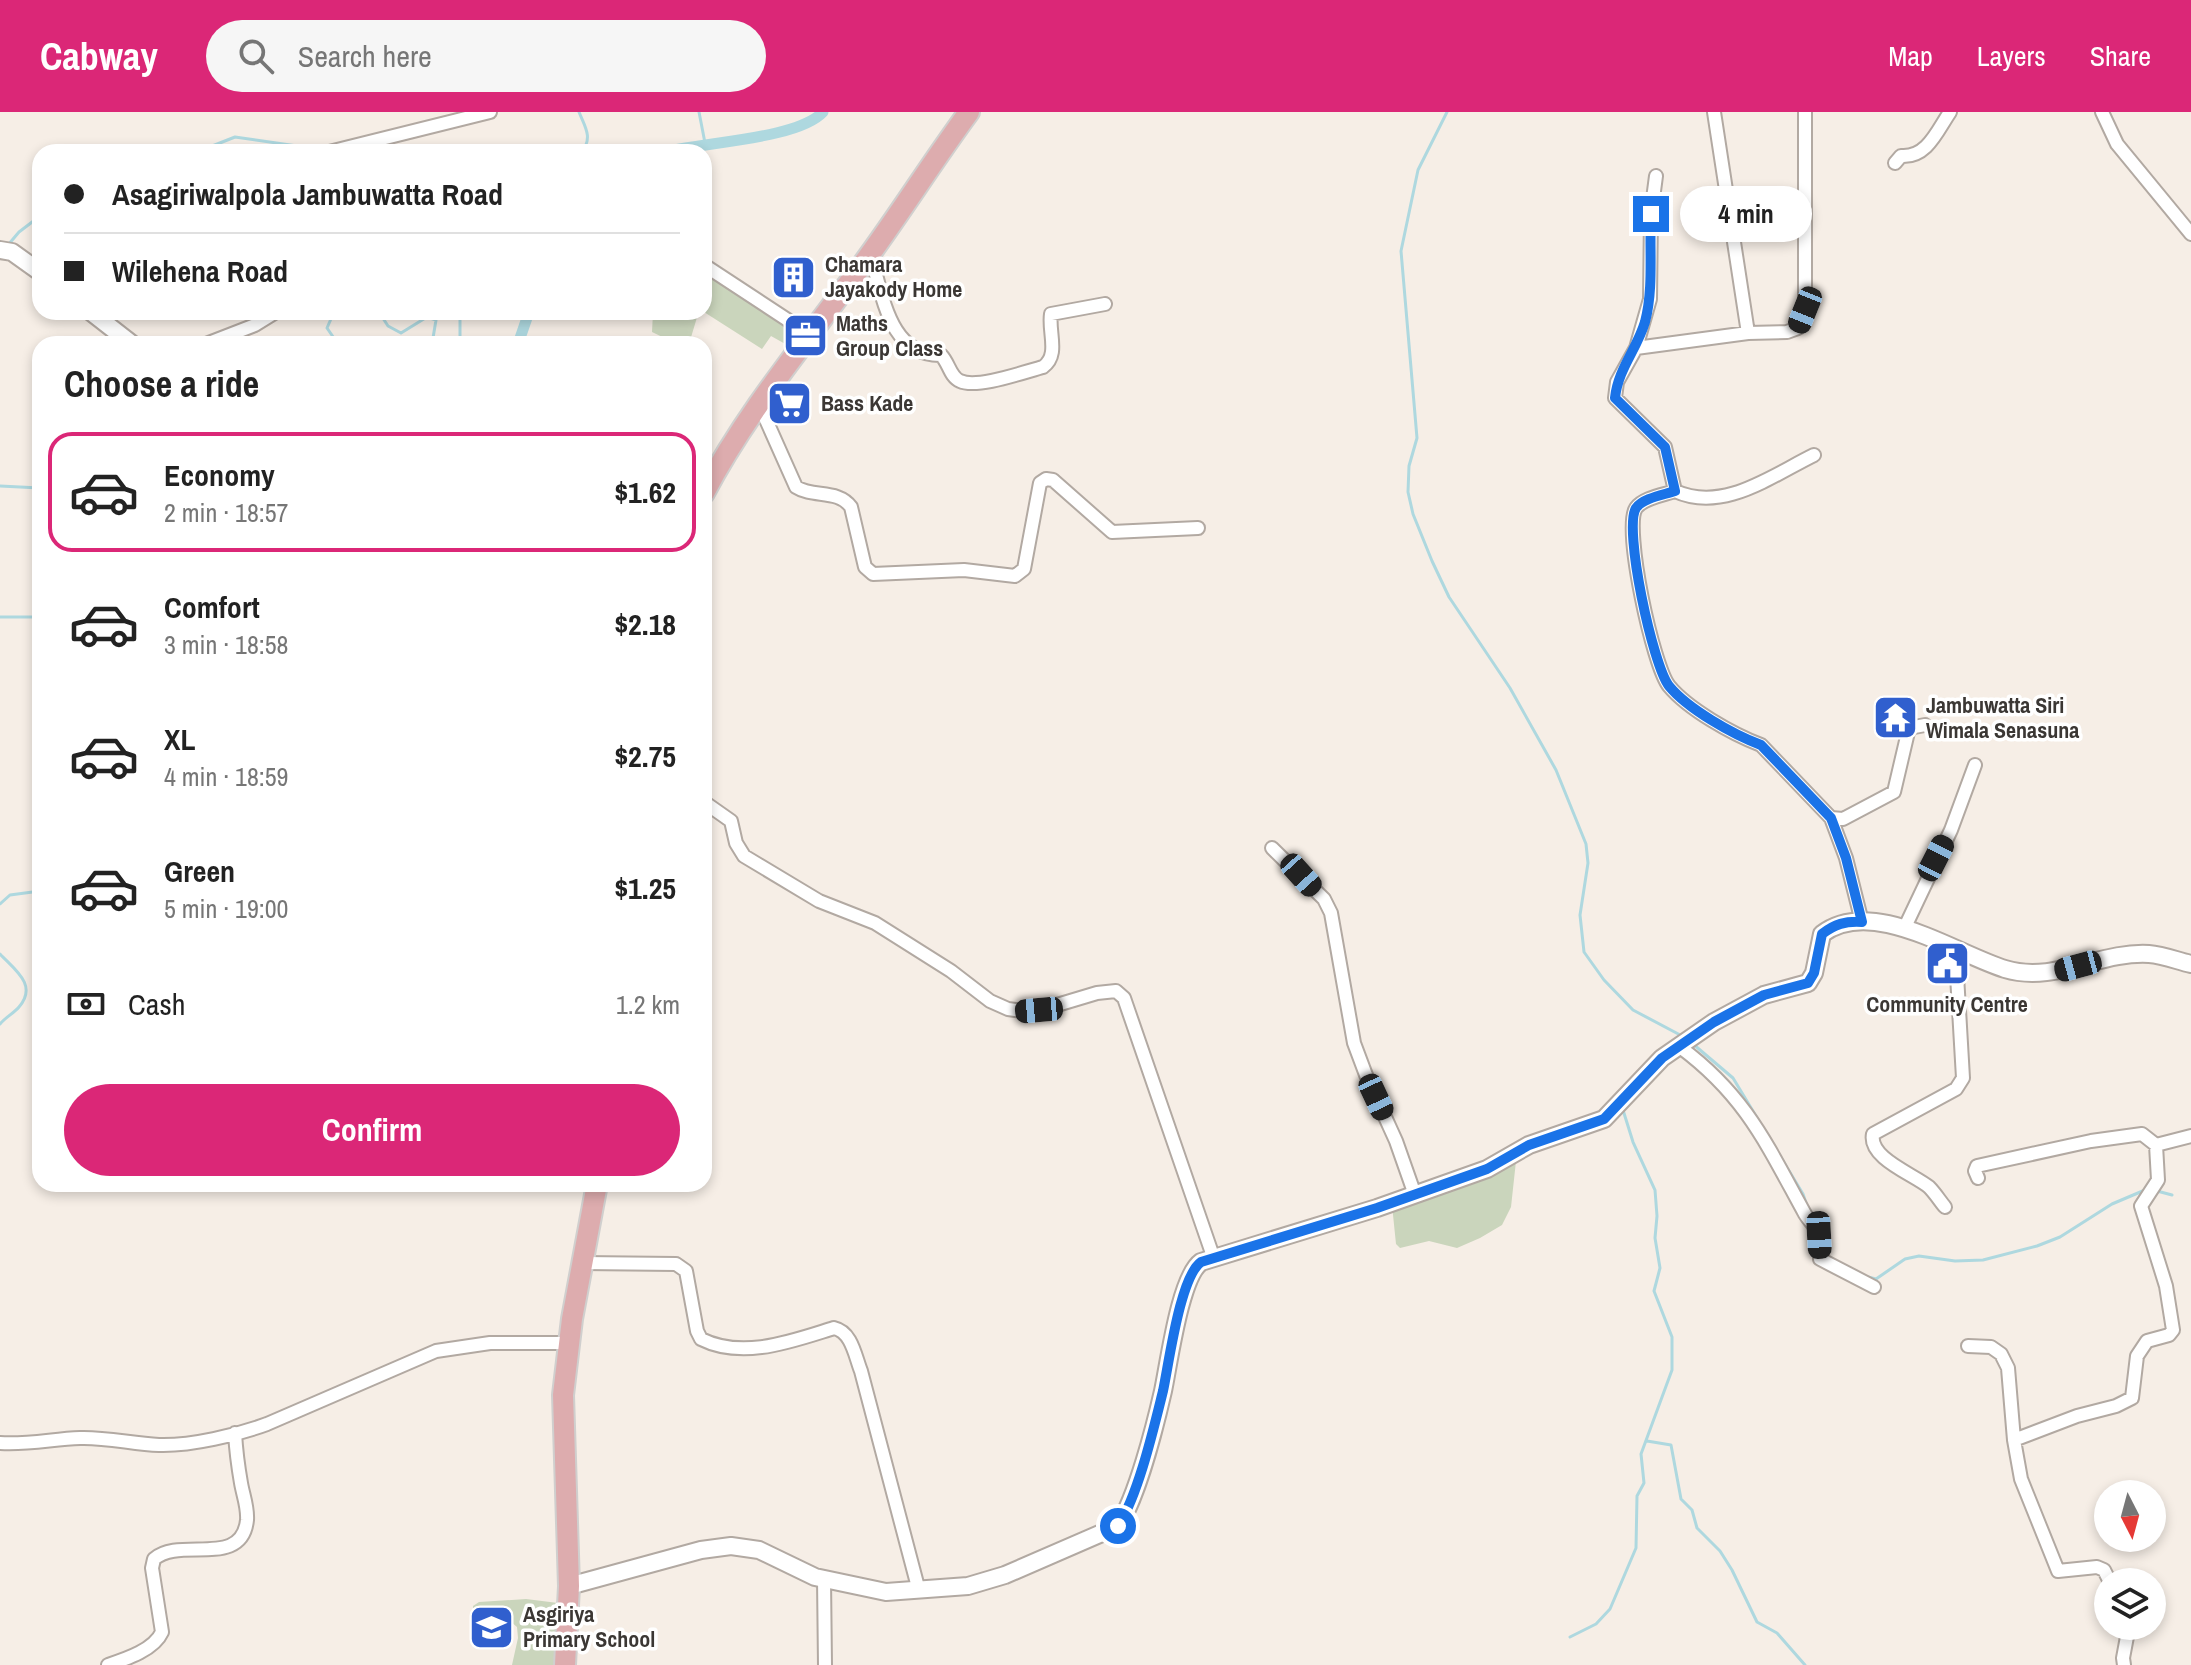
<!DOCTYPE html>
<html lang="en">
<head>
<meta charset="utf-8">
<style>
	body { margin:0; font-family:"Archivo Narrow",sans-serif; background:#f6f6f6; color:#222; height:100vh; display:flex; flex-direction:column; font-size:30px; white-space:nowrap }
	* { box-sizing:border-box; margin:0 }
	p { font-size:26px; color:#767676 }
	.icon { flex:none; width:44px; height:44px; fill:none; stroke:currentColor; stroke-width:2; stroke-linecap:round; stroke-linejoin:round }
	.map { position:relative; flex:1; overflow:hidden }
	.panel { position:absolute; left:32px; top:224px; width:680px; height:856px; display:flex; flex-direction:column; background:#fff; border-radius:24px; box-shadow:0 4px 12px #0003 }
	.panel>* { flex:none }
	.banner { position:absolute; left:32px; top:32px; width:680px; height:176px; border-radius:24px; box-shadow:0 4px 12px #0003; display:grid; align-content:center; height:176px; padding:0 32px; background:#fff }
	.needle { width:52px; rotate:174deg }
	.buttons { position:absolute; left:2094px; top:1368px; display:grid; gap:16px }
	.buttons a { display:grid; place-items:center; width:72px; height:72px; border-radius:50%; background:#fff; box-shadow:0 4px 12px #0003; font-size:40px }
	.end { position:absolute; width:36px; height:36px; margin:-18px; border:10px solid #1a73e8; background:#fff; box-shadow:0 0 0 4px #fff }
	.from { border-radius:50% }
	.bubble { position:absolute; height:56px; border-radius:28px; background:#fff; box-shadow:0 4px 12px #0003; font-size:26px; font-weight:800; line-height:56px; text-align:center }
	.car { position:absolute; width:24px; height:48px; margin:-24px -12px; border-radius:10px; box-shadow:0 0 6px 2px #0007; background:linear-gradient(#222 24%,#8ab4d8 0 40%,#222 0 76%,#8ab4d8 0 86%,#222 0) }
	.banner b { display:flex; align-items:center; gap:28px; height:76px; font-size:30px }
	.banner b+b { border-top:2px solid #e0e0e0 }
	.banner i { width:20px; height:20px; background:#222 }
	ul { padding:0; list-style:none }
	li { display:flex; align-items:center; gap:24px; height:120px; margin:0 16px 12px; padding:0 16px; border:4px solid transparent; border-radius:24px }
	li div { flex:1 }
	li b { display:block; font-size:30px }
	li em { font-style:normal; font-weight:800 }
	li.selected { border-color:#db2777 }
	li>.icon { width:72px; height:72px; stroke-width:1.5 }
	h2 { padding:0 32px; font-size:36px; line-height:96px }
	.pay { display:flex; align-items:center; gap:20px; height:88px; padding:0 32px; font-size:30px }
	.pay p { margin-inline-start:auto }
	.cta { display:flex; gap:16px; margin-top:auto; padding:16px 32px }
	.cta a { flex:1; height:92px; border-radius:48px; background:#db2777; color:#fff; font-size:32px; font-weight:800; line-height:92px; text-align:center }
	header { display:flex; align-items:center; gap:48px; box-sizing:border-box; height:112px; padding:0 40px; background:#db2777; color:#fff }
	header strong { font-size:38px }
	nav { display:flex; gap:44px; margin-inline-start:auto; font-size:28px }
	.search { width:560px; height:72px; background:#f6f6f6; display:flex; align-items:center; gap:20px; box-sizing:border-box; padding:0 28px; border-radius:44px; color:#767676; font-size:30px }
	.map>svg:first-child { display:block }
	.green { fill:#cad5bc }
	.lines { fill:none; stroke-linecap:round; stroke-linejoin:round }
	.stream { stroke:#aed8df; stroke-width:3 }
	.canal { stroke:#aed8df; stroke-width:11 }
	.minor-casing { stroke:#b2a9a2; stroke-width:16 }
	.tertiary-casing { stroke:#b2a9a2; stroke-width:20 }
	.primary-casing { stroke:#d0cfce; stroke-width:24 }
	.minor { stroke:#fff; stroke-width:12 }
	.tertiary { stroke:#fff; stroke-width:16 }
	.primary { stroke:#ddacae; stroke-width:20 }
	.route { stroke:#1a73e8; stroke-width:10 }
	.labels { text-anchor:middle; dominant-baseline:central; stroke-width:7; stroke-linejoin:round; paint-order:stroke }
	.poi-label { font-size:22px; font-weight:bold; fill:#3b3734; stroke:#fff; text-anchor:start }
</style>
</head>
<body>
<header>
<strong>Cabway</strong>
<div class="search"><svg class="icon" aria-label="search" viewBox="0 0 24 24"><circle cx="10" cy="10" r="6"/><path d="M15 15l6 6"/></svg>Search here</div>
<nav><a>Map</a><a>Layers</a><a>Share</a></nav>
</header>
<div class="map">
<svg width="2191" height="1553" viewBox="0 0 2191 1553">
	<rect width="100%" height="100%" fill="#f6eee6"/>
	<!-- green -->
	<path class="green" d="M704,153l105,69 -13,16 -25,-14 -9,13 -58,-37z
		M653,200h49l-4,2 -9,30h-12l-25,-12z
		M1516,1049l-5,46 -9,18 -22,13 -23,10 -28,-7 -29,7 -4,-4 -4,-39z
		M526,1487l32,4 2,62h-48l6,-27 -1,-11 -7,-6h-29l-8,-9v-6l6,-4z"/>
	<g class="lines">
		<!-- stream -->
		<path class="stream" d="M579,0c6,15 14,25 3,40
			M699,0l6,31
			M1447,0l-29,58 -17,81 16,187 -8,28 -1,26 5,22 19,47 17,36 61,91 46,82 30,74 2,19 -8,52 4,37 20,28 29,30 51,27
			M197,40l38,-15 90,13
			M8,133l11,-13 21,-16
			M334,200l-7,16 11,16
			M379,200l9,14 13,7 26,-16 9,3 -4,24
			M460,232v-32
			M0,374l40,2
			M0,505h40
			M0,792l10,-9 30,-4
			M0,842c15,16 38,31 19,53 -5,6 -13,10 -19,17
			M1693,932l40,34 70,116 4,12
			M2157,1079l15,4
			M1820,1113l9,16 -3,15 3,2
			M1864,1164l12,3 29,-20 14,-3 36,5 28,-1 54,-14 23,-9 52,-33 33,-14
			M1647,1329l24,4 10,54 11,11 5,18 23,23 12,19 25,52 20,11 28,32
			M1570,1525l26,-13 14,-15 26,-61 1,-52 7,-13 -3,-29 31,-84v-33l-18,-46 6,-23 -5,-30 2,-22 -2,-26 -22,-48 -10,-32 46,-48"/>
		<!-- canal -->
		<path class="canal" d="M665,40c39,-10 133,-13 158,-40
			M518,232l11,-32"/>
		<defs>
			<path id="minor" d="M1714,0l34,221
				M2102,0l15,32 74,90
				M329,40l161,-40
				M1895,51l6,-7c26,2 36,-25 49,-44
				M870,142c13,39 18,102 71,101 8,8 9,22 19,26 17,8 64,-9 83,-14 17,-12 5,-35 8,-53l54,-10
				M704,153l105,69
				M206,232l49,-19 21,-13
				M1636,236l14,-49 1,-85 5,-38
				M759,292l37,83c17,11 42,2 55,20l14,60 8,7 91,-4 51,6 9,-7 16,-86 6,-4 7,1 59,52 86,-4
				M1814,343c-43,21 -91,58 -139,36 -12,4 -32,7 -39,17 -13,20 17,158 33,178 19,23 63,48 92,59l70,73 15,40 16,64
				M1675,379l-10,-44 -50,-49 2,-16 19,-34 112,-15 39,-1 11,-4 7,-18v-198
				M704,690l27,19 5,22 8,13 75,45 56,22 76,48 39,30 18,8 14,2 25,-3 50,-15 19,-2 8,7 90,261
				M1831,706l12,1 51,-27 15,-64 16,-3
				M1272,736l52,51 7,14 23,130 12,32 30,66 19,54
				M1905,815l46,-97 24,-65
				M1680,935c66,49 87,98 125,167 4,7 12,13 14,21 2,6 1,17 1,24l54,28
				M2156,1033l35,-9
				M1978,1066l-3,-7 2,-5 114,-25 51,-7 14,11 2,35 -17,26 25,80 7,44 -4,5 -22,6 -10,15 -5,42 -16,8 -39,10 -63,24
				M1945,1095c-5,-6 -10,-14 -16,-20 -16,-13 -61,-29 -56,-53l83,-45 7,-11 -7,-120 3,-9
				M582,1151l94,1 10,7 11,60 4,8c42,21 91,2 133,-11 18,4 21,28 27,43l58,220
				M1968,1234l23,1 10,7 7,14 6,72 7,39 37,92 39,-4 7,3 6,12
				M0,1331c27,2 53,-4 80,-5 26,-1 53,6 79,7 32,1 78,-10 108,-21l169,-73 54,-8h79
				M824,1467l1,86
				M108,1553c18,-6 46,-15 54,-33l-10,-64 2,-9c26,-23 88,10 93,-39 1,-13 -4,-25 -6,-37 -3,-17 -5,-33 -6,-50
				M2124,1553l-1,-7 6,-32"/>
			<path id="tertiary" d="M0,138l12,2 28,20
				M91,200l41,32
				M569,1474l132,-36 30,-4 28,4 56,27 71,15 82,-6 37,-11 113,-49c19,-29 37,-100 45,-135 6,-28 17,-114 38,-129l176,-54 110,-39 42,-24 75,-26 58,-61 52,-36 50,-27 44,-12 6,-10 8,-39c50,-38 132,19 183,35 49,15 95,-18 144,-15 14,1 29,7 42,10"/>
			<path id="primary" d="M704,381c42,-80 100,-149 153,-221 39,-52 73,-107 112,-160
				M565,1553l4,-79 -6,-191 9,-76 25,-135"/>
		</defs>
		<!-- minor casing -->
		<use href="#minor" class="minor-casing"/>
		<!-- tertiary casing -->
		<use href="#tertiary" class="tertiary-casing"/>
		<!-- primary casing -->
		<use href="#primary" class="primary-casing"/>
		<!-- minor -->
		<use href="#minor" class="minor"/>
		<!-- tertiary -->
		<use href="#tertiary" class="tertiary"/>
		<!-- primary -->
		<use href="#primary" class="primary"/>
	</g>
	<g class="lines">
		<!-- route -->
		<path class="route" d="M1118,1414c20,-30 36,-99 45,-135 6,-28 17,-114 38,-129l176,-54 110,-39 42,-24 75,-26 58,-61 52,-36 50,-27 44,-12 6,-10 8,-39c13,-10 23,-13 40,-12l-16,-64 -15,-40 -70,-73c-29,-11 -73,-36 -92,-59 -16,-20 -46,-158 -33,-178 7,-10 27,-13 39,-17l-10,-44 -50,-49c3,-29 22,-49 30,-76 9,-34 4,-73 6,-108"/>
	</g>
	<!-- icons -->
	<defs>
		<symbol id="building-square" viewBox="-11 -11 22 22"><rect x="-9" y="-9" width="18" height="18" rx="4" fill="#305fce" stroke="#fff"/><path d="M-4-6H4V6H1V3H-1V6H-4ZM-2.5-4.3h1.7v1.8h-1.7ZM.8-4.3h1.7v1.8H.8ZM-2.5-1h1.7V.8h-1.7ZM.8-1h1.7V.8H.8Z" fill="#fff"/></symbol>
		<symbol id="office-square" viewBox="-11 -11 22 22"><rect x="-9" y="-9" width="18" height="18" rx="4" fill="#305fce" stroke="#fff"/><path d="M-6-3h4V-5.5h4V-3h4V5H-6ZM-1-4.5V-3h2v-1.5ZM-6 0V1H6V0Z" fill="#fff"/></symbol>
		<symbol id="supermarket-square" viewBox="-11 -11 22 22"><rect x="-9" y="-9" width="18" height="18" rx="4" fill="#305fce" stroke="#fff"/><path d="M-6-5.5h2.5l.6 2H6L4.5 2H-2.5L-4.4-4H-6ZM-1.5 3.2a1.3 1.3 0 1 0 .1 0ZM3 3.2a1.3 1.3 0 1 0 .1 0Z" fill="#fff"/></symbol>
		<symbol id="temple-square" viewBox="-11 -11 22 22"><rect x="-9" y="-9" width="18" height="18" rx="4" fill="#305fce" stroke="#fff"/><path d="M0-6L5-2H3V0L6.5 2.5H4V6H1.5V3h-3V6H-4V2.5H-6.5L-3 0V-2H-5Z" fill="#fff"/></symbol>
		<symbol id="civic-square" viewBox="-11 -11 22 22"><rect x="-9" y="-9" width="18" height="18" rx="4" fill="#305fce" stroke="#fff"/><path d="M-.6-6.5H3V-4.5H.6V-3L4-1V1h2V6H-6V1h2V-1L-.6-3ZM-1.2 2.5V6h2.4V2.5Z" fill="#fff"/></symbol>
		<symbol id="school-square" viewBox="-11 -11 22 22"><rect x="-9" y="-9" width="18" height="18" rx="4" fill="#305fce" stroke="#fff"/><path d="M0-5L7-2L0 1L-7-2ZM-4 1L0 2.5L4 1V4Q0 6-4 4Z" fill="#fff"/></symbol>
	</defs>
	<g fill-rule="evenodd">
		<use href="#building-square" x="768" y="140" width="51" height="51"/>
		<use href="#office-square" x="780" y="198" width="51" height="51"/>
		<use href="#supermarket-square" x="764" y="266" width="51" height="51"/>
		<use href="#temple-square" x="1870" y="580" width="51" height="51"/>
		<use href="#civic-square" x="1922" y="826" width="51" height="51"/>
		<use href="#school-square" x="466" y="1490" width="51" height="51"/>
	</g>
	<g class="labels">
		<!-- poi labels -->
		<g class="poi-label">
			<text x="825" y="152">Chamara<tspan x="825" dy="25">Jayakody Home</tspan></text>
			<text x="836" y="211">Maths<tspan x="836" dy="25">Group Class</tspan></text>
			<text x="821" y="291">Bass Kade</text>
			<text x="1926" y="593">Jambuwatta Siri<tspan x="1926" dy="25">Wimala Senasuna</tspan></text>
			<text x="1947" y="892" text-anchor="middle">Community Centre</text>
			<text x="523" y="1502">Asgiriya<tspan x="523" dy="25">Primary School</tspan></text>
		</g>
	</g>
</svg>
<div class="buttons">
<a><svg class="needle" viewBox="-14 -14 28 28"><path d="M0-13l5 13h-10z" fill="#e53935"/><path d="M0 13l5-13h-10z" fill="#767676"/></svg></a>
<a><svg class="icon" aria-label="layers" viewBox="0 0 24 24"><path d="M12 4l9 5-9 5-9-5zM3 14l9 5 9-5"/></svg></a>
</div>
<i class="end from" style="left:1118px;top:1414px"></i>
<i class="end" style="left:1651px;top:102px"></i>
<div class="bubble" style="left:1680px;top:74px;width:132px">4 min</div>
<i class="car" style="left:1805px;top:198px;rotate:202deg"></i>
<i class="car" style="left:1936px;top:746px;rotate:27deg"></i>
<i class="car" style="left:1301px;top:763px;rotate:138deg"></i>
<i class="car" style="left:2078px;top:854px;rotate:255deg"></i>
<i class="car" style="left:1039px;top:898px;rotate:265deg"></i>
<i class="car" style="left:1376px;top:985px;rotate:155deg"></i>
<i class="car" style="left:1819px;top:1123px;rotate:177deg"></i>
<div class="banner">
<b><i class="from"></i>Asagiriwalpola Jambuwatta Road</b>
<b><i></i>Wilehena Road</b>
</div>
<section class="panel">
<h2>Choose a ride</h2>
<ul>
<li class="selected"><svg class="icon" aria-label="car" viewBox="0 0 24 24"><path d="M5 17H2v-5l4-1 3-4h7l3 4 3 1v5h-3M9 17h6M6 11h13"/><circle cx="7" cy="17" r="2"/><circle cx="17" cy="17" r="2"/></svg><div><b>Economy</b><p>2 min · 18:57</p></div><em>$1.62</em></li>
<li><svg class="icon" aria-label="car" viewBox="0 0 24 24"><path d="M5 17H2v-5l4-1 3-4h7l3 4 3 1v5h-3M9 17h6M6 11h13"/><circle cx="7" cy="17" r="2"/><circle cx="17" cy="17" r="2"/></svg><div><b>Comfort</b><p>3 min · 18:58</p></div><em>$2.18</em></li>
<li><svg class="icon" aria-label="car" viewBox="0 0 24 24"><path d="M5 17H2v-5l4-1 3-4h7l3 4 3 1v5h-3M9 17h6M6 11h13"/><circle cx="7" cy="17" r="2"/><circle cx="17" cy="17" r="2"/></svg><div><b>XL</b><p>4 min · 18:59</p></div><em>$2.75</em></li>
<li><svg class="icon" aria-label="car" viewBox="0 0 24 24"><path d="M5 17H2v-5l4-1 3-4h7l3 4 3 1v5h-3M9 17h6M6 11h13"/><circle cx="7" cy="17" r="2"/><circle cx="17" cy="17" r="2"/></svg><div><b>Green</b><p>5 min · 19:00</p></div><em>$1.25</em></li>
</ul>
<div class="pay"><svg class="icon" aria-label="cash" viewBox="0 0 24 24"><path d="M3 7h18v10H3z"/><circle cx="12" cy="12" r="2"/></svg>Cash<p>1.2 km</p></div>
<div class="cta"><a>Confirm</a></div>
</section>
</div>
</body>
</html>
